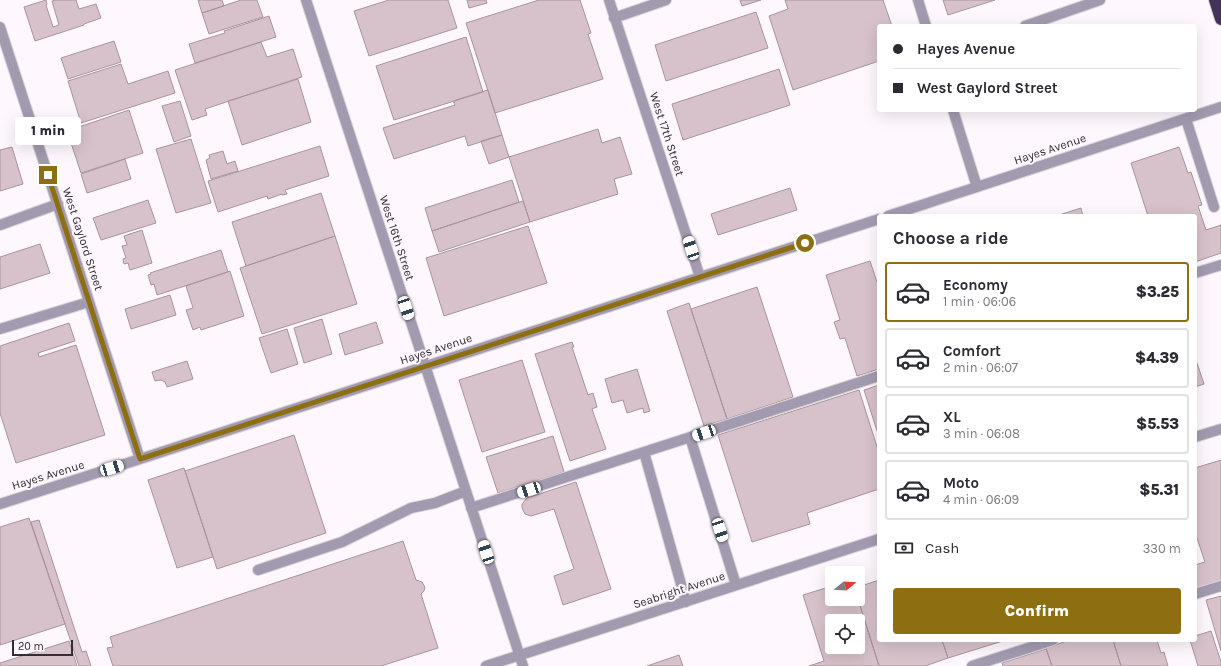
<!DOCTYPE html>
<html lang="en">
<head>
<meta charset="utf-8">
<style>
	body { margin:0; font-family:Karla,sans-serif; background:#f2f2f3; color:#2b2b33; height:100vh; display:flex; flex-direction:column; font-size:15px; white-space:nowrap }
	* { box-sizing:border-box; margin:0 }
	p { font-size:13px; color:#7c7c81 }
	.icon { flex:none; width:22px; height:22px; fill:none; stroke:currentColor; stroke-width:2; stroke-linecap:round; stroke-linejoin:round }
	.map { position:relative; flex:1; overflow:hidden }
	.panel { position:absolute; left:877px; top:214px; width:320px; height:428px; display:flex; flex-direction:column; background:#fff; border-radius:4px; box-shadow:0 4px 16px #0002 }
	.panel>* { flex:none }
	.top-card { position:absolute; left:877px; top:24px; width:320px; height:88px; border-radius:4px; box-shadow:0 4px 16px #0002; display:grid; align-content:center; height:88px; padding:0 16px; background:#fff }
	.needle { width:26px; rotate:72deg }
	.tools { position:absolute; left:825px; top:566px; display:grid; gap:8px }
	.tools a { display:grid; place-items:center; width:40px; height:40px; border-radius:4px; background:#fff; box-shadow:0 4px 16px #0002; font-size:20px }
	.scale { position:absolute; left:12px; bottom:10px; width:61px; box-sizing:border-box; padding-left:4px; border:2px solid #342d33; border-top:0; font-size:11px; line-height:14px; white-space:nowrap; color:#342d33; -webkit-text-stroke:3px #fef8fe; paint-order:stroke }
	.end { position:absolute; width:18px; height:18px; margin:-9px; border:5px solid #8d6e11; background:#fff; box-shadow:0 0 0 2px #fff }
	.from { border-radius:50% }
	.bubble { position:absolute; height:28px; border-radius:4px; background:#fff; box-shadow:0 4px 16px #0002; font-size:13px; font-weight:800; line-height:28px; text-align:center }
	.car { position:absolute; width:12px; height:24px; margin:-12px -6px; border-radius:5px; box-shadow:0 0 3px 1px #0007; background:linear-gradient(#fff 24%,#345 0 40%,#fff 0 76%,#345 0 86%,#fff 0) }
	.top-card b { display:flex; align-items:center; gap:14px; height:38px; font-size:15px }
	.top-card b+b { border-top:1px solid #e1e1e2 }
	.top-card i { width:10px; height:10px; background:#2b2b33 }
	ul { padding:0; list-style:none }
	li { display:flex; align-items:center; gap:12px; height:60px; margin:0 8px 6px; padding:0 8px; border:2px solid #e1e1e2; border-radius:4px }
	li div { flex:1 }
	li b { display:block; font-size:15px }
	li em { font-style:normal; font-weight:800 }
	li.on { border-color:#8d6e11 }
	li>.icon { width:36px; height:36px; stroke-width:1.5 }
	h2 { padding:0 16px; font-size:18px; line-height:48px }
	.pay { display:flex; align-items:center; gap:10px; height:44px; padding:0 16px; font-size:15px }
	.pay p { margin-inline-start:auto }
	.action { display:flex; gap:8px; margin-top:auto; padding:8px 16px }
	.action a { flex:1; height:46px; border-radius:4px; background:#8d6e11; color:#fff; font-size:16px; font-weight:800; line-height:46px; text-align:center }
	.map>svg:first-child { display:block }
	.building { fill:#d7c1ca; stroke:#a9949d; fill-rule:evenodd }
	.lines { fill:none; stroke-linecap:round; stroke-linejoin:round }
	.minor-casing { stroke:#dad3d9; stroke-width:12 }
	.highway-casing { stroke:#dad3d9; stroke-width:14 }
	.minor { stroke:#a29bb0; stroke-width:10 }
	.highway { stroke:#43325a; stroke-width:12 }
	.route { stroke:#8d6e11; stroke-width:5 }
	.labels { text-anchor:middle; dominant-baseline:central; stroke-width:4; stroke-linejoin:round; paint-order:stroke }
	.street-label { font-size:12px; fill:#342d33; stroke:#fef8fe }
</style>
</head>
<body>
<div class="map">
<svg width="1221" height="666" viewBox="0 0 1221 666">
	<rect width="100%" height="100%" fill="#fef8fe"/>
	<!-- building -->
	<path class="building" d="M46,0l1,4 -1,1 7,22 6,-2 -7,-24 4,-1h20l3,9 17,-5 5,14 -17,6v1l-49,16 -11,-34z
		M198,0h24l2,6 -22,7z
		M241,0h16l6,17 -54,17 -7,-21z
		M389,0h59l9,28 -88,28 -15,-45z
		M467,0h19l1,3 -18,5z
		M539,0h41l11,33 -3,1 15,45 -108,34 -29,-90z
		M740,0h21l-19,6z
		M785,0h98l9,26h-13v35l-86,29 -24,-74 19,-7z
		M943,0h52l-47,15z
		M756,12l12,36 -102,33 -11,-36z
		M269,16l7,21 -81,26 -6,-19 36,-11 -1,-2z
		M466,37l17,55 -89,28 -18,-54z
		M114,41l7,21 -53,17 -7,-21z
		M261,42l6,15 26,-8 9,28 -97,32 2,6 -15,5 -17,-50z
		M121,64l7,20 40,-13 7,22 -94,30 -13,-42z
		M779,69l11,36 -107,35 -11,-36z
		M298,79l13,43 -69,23 -14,-44z
		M488,90l14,45 -34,11 -3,-10 -71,23 -11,-31 72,-23 -2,-4z
		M180,101l11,35 -17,6 -12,-36z
		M129,110l14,43 -62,20 -14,-42z
		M598,129l4,14 18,-6 12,37 -18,5 4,15 -88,28 -21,-65z
		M502,135l7,22 -20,7 -8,-23z
		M191,139l20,64 -35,10 -20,-64z
		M320,146l9,30 -44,14 2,4 -5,1v-1l-14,5 -1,-3 -49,16 -10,-31z
		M12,147l11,37 -23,7v-41z
		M1179,147l9,26 3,-1 11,33 -4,1 8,24 15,-5v28l-26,9v-46h-47l-17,-53z
		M223,151l4,13 8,-3 3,10 -27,8 -5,-19 4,-2 -1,-3z
		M125,159l6,20 -44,14 -6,-19z
		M512,180l7,22 -87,29 -7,-23z
		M790,188l7,22 -79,25 -7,-21z
		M321,193l14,43 -89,30 -14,-44z
		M148,200l8,23 -55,17 -8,-22z
		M523,201l7,21 -91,30 -7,-21z
		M1081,208l2,8h-27z
		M528,226l19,57 -103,33 -18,-58z
		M142,230l10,33 -22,7 -2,-7 -4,1 -1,-5 3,-1 -4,-12 5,-1 -3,-9z
		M335,236l22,68 -95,30 -22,-66z
		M40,244l10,29 -50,16v-32z
		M221,250l7,22 -71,23 -3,-11 -3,1 -3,-10 3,-1 -1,-1z
		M870,261l9,27v81l-22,7 -12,-38 -5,1 -6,-17 6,-2 -14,-45z
		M230,271l14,45 -43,14 -1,-3 -7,3 -7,-20 7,-2 -7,-22z
		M757,287l36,110 -66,22 -36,-110z
		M170,295l6,20 -45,14 -6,-20z
		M689,303l38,116 -23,7 -37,-115z
		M322,319l10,35 -28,9 -10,-35z
		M376,322l7,21 -38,12 -6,-21z
		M69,323l6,18 -37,12 1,4 37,-12 29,90 -89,28 -16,-50v-67z
		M287,329l11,35 -27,9 -12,-35z
		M572,342l2,5h-2l16,48 5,-2 4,14 -5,2 14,40 -36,12 -35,-107z
		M1195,357l9,27 -9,3z
		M522,360l23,72 -63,20 -23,-72z
		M187,361l6,18 -26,8 -2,-5 -4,-2 -6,1 -3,-9z
		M637,369l13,42 -6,2 -1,-5 -16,5 -4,-13 -11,3 -7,-24z
		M879,385v52l-15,-47z
		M859,390l20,63v36l-72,24 3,11 -58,18 -34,-107z
		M294,435l32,98 -109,36 -32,-98z
		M553,436l11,36 -66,21 -12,-36z
		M1221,460v122l-26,8v-25l10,-3 -10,-30v-64z
		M184,468l29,89 -36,11 -29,-88z
		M576,482l35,107 -48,16 -9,-29 20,-7 -20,-60 -23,7 -6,-2 -3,-6v-4l5,-6z
		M29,518l36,106 -65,21v-118z
		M39,520l43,132 4,-1 5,15h-12l-48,-144z
		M403,541l13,39 6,2 3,5 -1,4 -3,3 17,54 -57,18h-268l-6,-18 6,-1 -3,-10z
		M879,580v60h63l6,18 -23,8h-46l-21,-67v-12z
		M832,586v13h26l21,67h-70l15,-5 -21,-66zM832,621h26v26h-26z
		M1221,596v55l-15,-51z
		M1211,631l10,31v4h-23l-8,-26h5v-4z
		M942,640h64l-58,18z
		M1070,640h43l8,26h-69l-6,-18z
		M1113,640h44l4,13 3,-1 4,14h-47z
		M69,641l8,25h-77v-3z
		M1046,649l6,17h-49l-1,-3z
		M679,655l4,11h-36z"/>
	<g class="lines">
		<defs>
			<path id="minor" d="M306,0l217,666
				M609,0l91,277
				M918,0l8,26
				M614,18l52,-18
				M1025,26l75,-26
				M0,27l140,432
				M953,110l24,77
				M1186,119l28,88
				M888,216l333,-109
				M0,225l58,-21
				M1195,273l26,-8
				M0,329l89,-27
				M690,437l46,148
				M1195,437l26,-8
				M644,452l42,150
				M0,504l140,-45 739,-240
				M471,508l408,-132
				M258,570l84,-28 69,-34 24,-5 31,-12
				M1195,594l26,-8
				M486,666l393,-127
				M972,666l81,-26"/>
			<path id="highway" d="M1215,0l6,19"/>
		</defs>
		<!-- minor casing -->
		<use href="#minor" class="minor-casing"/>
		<!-- highway casing -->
		<use href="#highway" class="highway-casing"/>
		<!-- minor -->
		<use href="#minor" class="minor"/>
		<!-- highway -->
		<use href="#highway" class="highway"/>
	</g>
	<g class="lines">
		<!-- route -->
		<path class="route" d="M48,175l92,284 665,-216"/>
	</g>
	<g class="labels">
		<!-- street labels -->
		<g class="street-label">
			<text transform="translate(667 134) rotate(72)">West 17th Street</text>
			<text transform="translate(1050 149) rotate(-18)">Hayes Avenue</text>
			<text transform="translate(397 238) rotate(72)">West 16th Street</text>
			<text transform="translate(83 239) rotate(72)">West Gaylord Street</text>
			<text transform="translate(436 349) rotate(-18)">Hayes Avenue</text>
			<text transform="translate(48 475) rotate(-17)">Hayes Avenue</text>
			<text transform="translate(679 590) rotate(-18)">Seabright Avenue</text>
		</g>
	</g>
</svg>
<div class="tools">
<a><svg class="needle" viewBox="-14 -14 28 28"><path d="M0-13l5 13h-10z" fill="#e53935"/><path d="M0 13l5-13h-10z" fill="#7c7c81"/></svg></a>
<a><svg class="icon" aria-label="locate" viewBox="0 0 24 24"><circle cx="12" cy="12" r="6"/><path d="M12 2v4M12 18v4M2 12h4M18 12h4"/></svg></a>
</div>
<div class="scale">20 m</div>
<i class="end from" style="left:805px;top:243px"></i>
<i class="end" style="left:48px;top:175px"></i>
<div class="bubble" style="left:15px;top:117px;width:66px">1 min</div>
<i class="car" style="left:691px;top:248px;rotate:342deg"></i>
<i class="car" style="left:406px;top:308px;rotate:162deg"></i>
<i class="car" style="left:704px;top:433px;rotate:252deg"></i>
<i class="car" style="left:112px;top:468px;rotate:73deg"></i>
<i class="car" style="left:529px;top:490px;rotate:252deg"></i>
<i class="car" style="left:720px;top:530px;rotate:162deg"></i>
<i class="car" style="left:486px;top:552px;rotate:342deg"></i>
<div class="top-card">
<b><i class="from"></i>Hayes Avenue</b>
<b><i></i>West Gaylord Street</b>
</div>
<section class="panel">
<h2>Choose a ride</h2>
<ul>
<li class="on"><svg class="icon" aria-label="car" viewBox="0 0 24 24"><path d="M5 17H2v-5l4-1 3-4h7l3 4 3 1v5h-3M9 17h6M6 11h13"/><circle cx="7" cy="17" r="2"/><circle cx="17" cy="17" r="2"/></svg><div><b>Economy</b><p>1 min · 06:06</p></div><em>$3.25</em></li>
<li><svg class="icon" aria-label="car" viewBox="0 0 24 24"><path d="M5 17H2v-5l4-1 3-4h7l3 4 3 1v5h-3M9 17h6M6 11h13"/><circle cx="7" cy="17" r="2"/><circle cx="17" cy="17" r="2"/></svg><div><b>Comfort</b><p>2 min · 06:07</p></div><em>$4.39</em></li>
<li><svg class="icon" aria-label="car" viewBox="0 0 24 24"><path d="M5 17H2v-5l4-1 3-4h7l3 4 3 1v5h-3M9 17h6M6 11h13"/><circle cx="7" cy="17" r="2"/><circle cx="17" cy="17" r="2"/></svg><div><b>XL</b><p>3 min · 06:08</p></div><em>$5.53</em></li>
<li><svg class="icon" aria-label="car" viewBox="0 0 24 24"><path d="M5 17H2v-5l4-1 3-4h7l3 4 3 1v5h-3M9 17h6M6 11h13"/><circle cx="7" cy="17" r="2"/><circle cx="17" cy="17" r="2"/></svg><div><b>Moto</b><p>4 min · 06:09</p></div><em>$5.31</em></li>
</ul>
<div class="pay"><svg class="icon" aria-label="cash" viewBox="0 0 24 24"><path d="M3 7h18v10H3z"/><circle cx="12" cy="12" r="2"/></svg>Cash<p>330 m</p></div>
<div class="action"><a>Confirm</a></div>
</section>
</div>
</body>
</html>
